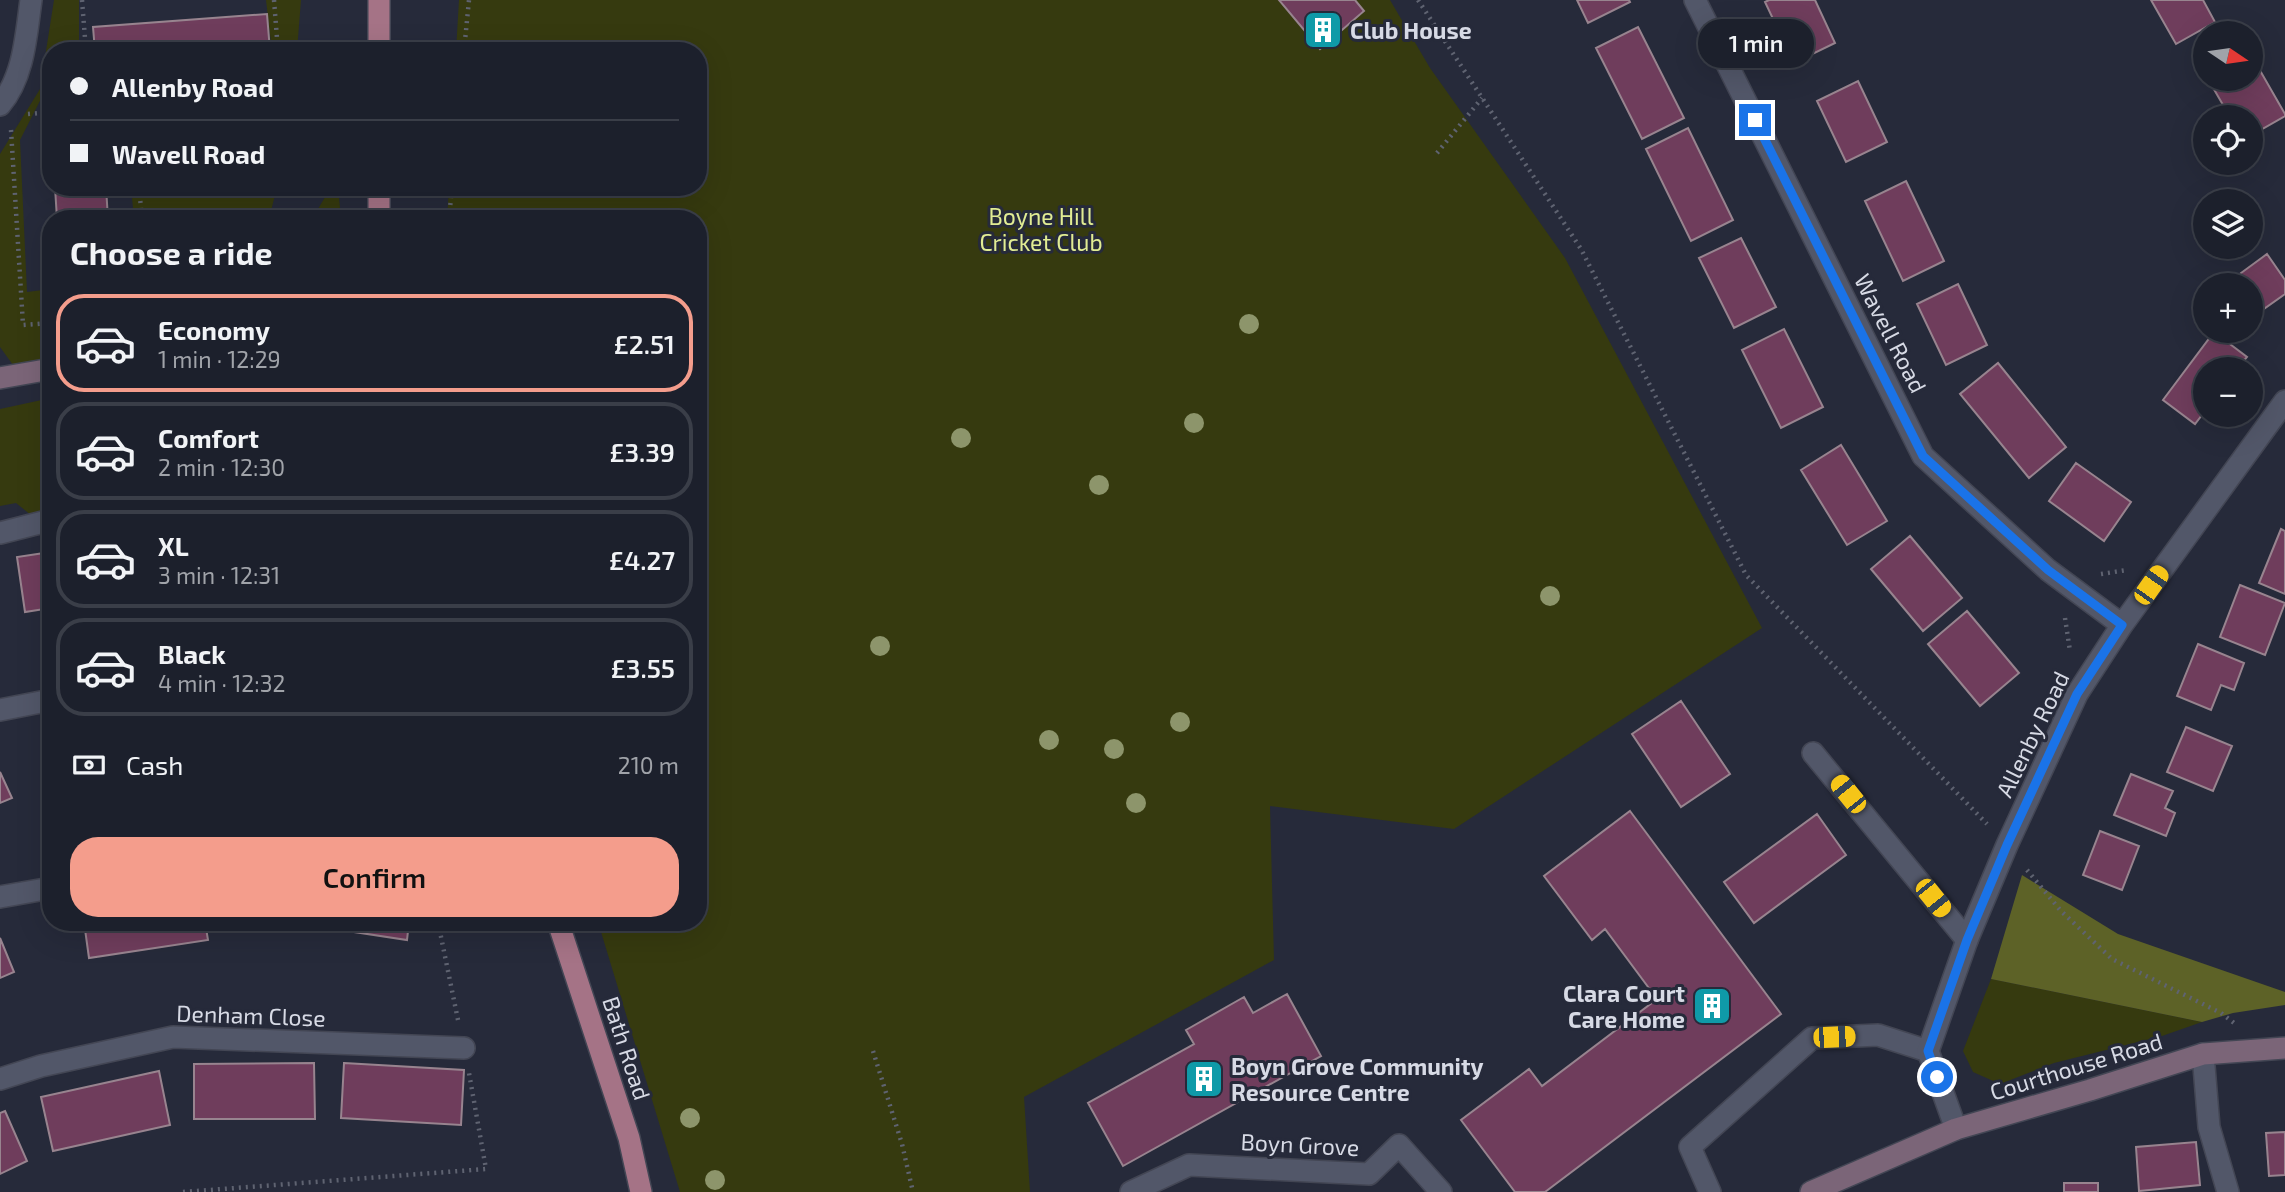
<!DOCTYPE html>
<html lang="en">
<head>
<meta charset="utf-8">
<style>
	body { margin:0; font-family:"Exo 2",sans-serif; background:#252834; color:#f1f3f6; height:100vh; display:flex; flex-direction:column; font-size:26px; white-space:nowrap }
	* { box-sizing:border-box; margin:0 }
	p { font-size:23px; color:#a0a3a9 }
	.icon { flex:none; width:38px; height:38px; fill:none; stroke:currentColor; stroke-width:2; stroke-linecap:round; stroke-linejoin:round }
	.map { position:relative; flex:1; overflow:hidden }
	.sheet { position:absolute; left:42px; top:210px; width:665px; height:721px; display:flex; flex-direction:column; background:#1c202c; border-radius:28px; box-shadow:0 7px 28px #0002,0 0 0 2px #3a3e48 }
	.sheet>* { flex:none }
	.hud { position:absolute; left:42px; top:42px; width:665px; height:154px; border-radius:28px; box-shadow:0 7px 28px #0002,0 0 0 2px #3a3e48; display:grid; align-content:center; height:154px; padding:0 28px; background:#1c202c }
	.needle { width:46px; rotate:103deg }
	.fabs { position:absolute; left:2193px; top:21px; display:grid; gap:14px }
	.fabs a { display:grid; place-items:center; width:70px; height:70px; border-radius:50%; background:#1c202c; box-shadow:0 7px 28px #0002,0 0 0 2px #3a3e48; font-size:35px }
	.end { position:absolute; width:32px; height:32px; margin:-16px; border:9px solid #1a73e8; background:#fff; box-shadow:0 0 0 4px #fff }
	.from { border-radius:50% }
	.bubble { position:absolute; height:49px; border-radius:24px; background:#1c202c; box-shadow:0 7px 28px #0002,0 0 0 2px #3a3e48; font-size:23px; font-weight:600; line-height:49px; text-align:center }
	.car { position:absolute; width:21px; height:42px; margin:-21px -10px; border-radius:9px; box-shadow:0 0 5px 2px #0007; background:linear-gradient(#f5c518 24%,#345 0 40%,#f5c518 0 76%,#345 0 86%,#f5c518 0) }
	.hud b { display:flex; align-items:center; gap:24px; height:66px; font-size:26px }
	.hud b+b { border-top:2px solid #3a3e48 }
	.hud i { width:18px; height:18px; background:#f1f3f6 }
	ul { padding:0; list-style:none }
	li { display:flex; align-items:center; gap:21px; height:98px; margin:0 14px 10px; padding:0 14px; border:4px solid #3a3e48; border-radius:28px }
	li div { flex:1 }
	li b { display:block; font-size:26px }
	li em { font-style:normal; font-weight:600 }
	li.active { border-color:#f49d8c }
	li>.icon { width:63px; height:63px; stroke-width:1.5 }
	h2 { padding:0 28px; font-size:32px; line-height:84px }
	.pay { display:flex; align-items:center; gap:18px; height:77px; padding:0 28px; font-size:26px }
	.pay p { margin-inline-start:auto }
	.button { display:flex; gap:14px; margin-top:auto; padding:14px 28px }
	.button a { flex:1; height:80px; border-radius:28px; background:#f49d8c; color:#111; font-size:28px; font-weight:600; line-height:80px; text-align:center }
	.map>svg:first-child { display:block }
	.green { fill:#363a0f }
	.forest { fill:#5d6227 }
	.building { fill:#6f3d5c; stroke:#98848f; stroke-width:2 }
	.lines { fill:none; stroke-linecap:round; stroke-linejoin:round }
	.lane-casing { stroke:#434654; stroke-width:24 }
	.street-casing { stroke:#434654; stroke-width:24 }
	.secondary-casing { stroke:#434654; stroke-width:24 }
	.primary-casing { stroke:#434654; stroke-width:24 }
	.path { stroke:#5f6371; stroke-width:4.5; stroke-dasharray:2 5; stroke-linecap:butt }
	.lane { stroke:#525769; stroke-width:21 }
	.street { stroke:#525769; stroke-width:21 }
	.secondary { stroke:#7b6578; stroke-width:21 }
	.primary { stroke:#a57386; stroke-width:21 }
	.tree { fill:#8d956b }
	.route { stroke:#1a73e8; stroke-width:9 }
	.labels { text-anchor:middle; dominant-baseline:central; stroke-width:6; stroke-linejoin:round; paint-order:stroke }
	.poi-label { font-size:23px; font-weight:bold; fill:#d7dae5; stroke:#262a3a; text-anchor:start }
	.park-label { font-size:23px; fill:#e1ec93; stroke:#262a3a }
	.street-label { font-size:23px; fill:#d7dae5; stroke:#262a3a }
</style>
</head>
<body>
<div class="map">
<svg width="2285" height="1192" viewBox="0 0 2285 1192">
	<rect width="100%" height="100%" fill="#262a3a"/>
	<!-- green -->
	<path class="green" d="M54,0h25v51h-28v34l-7,8 -24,47 7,152 24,-3v68l-38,8 -13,-18v-193l40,-65z
		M266,0h35l-4,51h-25z
		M459,0h931l40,68 135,190 197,370 -308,201 -184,-23 4,154 -250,137 6,95h-350l-82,-270h100v-703h-251l2,-32h249v-136h-242z
		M131,187h146l-8,32h-135z
		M331,187h7l3,32h-29z
		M51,398v113l-20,4 -15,-12 -16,3v-97z
		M1991,979l211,43 -40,14 -108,27 -54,21 -27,-12 -10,-21z"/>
	<!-- forest -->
	<path class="forest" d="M2022,875l96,59 167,58v13l-52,8 -31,9 -211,-43z"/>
	<!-- building -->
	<path class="building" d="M1279,0h76l9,11 -44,38z
		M1577,0h52l1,2 -42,21z
		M1769,0h46l20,43 -41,20 -29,-61z
		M2151,0h52l12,22 -39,22z
		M267,14l3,37h-175l-2,-24z
		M1638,27l46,91 -42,21 -46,-91z
		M2250,53l35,61v2l-35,20v-19h-20l-22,-38h42z
		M1858,81l29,61 -41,20 -29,-61z
		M1688,128l45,92 -42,21 -45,-92z
		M1906,181l38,80 -41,20 -38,-80z
		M55,187h51l2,32h-51z
		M1741,238l35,69 -42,21 -35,-70z
		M2267,254l18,26v14l-34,24 -1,-33 -24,-1z
		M1958,284l29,61 -41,20 -29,-61z
		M1784,329l39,78 -42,21 -39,-78z
		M2214,332l33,25 -10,12h-32v42l-10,13 -32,-24z
		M1998,363l68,84 -37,31 -69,-84z
		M1841,445l46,76 -40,24 -46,-75z
		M2076,463l55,39 -27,39 -55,-40z
		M2281,529l4,2v63l-26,-11z
		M1910,536l52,62 -39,33 -52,-62z
		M51,552v56l-26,4 -8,-55z
		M2240,585l45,18 -20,52 -45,-18z
		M1967,611l52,62 -39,33 -52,-62z
		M2198,644l46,19 -10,27 -13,-5 -10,25 -34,-14z
		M1681,701l49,73 -49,33 -49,-73z
		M2186,727l46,19 -19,45 -46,-19z
		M0,772l12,26 -12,5z
		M2131,774l42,17 -8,17 10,5 -9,23 -52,-21z
		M1630,811l151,203 -236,178h-30l-54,-72 68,-51 13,17 115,-87 -52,-70 -13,11 -48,-64z
		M1817,814l29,41 -92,68 -30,-41z
		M2100,831l39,15 -17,44 -39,-15z
		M84,922h121l3,18 -119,18z
		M288,922h121l-2,18z
		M0,938l14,34 -14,6z
		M1287,994l34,62 -198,110 -35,-63 106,-59 -8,-14 58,-33 9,16z
		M314,1063l1,56h-121v-55z
		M344,1063l120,7 -3,55 -120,-7z
		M159,1071l11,54 -117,26 -12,-54z
		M5,1111l22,50 -27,13v-61z
		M2285,1132v43l-16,1 -3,-43z
		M2196,1142l4,43 -61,6 -3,-44z
		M2064,1183h34v9h-34z"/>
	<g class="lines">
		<defs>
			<path id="lane" d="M0,533l51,-13
				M1813,753l154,187
				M1131,1192l58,-27 180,9 30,-29 42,47
				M1710,1192l-20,-45 122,-109 66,-3 50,16"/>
			<path id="street" d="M1695,0l228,456 125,114 74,55
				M0,105c24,-28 26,-69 31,-105
				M0,710l51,-10
				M0,897l51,-9
				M2203,1054l6,73 19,65
				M0,1079l41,-13 132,-29 291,11
				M1956,1129l-28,-78 39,-111 40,-95 70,-151 45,-69 163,-224"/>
			<path id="secondary" d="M0,378l51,-9
				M1811,1192l145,-63 134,-39 113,-36 82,-6"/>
			<path id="primary" d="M379,51v-51
				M379,219v-32
				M558,922l71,216 12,54"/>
		</defs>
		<!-- lane casing -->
		<use href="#lane" class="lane-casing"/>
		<!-- street casing -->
		<use href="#street" class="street-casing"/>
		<!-- secondary casing -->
		<use href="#secondary" class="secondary-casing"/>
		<!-- primary casing -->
		<use href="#primary" class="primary-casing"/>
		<!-- path -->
		<path class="path" d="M82,0l4,51
			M274,0l4,51
			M1418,0l163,249 165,326 241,249
			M464,51l5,-51
			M28,114l23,-2
			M11,130l12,195 28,-2
			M1437,153l45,-55
			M139,187l3,32
			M449,219l3,-32
			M2101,574l26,-4
			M2065,618l5,33
			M2027,870l34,41 51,48 109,54 13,10
			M438,922l20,98
			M873,1051l29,93 11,48
			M183,1192l303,-23 -17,-96"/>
		<!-- lane -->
		<use href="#lane" class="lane"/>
		<!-- street -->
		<use href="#street" class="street"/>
		<!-- secondary -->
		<use href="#secondary" class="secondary"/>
		<!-- primary -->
		<use href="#primary" class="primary"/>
	</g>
	<!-- trees -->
	<g class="tree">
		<circle cx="1249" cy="324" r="10"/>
		<circle cx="1194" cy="423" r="10"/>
		<circle cx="961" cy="438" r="10"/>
		<circle cx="1099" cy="485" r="10"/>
		<circle cx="1550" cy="596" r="10"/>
		<circle cx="880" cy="646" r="10"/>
		<circle cx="1180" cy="722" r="10"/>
		<circle cx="1049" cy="740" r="10"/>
		<circle cx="1114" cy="749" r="10"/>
		<circle cx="1136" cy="803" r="10"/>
		<circle cx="690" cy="1118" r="10"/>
		<circle cx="715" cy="1180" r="10"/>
	</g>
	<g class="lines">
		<!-- route -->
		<path class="route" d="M1755,120l168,336 125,114 74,55 -45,69 -70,151 -40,95 -39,111 9,26"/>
	</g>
	<!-- icons -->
	<defs>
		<symbol id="building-square" viewBox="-11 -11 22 22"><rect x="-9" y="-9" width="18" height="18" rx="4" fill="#0f9aa8" stroke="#262a3a"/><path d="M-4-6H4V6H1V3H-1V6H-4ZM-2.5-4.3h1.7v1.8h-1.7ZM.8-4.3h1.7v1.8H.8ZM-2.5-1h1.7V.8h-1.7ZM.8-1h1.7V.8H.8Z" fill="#fff"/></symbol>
	</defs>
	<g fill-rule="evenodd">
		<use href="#building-square" x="1301" y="8" width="44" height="44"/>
		<use href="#building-square" x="1690" y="984" width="44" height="44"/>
		<use href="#building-square" x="1182" y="1057" width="44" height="44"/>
	</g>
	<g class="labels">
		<!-- poi labels -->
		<g class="poi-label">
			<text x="1350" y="30">Club House</text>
			<text x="1685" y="993" text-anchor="end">Clara Court<tspan x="1685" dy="26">Care Home</tspan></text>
			<text x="1231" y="1066">Boyn Grove Community<tspan x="1231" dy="26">Resource Centre</tspan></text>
		</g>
		<!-- park labels -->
		<g class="park-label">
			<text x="1041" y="216">Boyne Hill<tspan x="1041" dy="26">Cricket Club</tspan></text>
		</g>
		<!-- street labels -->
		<g class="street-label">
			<text transform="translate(1891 333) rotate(63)">Wavell Road</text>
			<text transform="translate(2032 734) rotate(-64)">Allenby Road</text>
			<text transform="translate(251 1015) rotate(2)">Denham Close</text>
			<text transform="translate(627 1048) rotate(72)">Bath Road</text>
			<text transform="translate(2076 1066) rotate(-17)">Courthouse Road</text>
			<text transform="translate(1300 1144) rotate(3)">Boyn Grove</text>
		</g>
	</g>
</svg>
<div class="fabs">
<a><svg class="needle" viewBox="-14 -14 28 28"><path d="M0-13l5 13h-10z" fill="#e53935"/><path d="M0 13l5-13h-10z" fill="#a0a3a9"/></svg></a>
<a><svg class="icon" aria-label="locate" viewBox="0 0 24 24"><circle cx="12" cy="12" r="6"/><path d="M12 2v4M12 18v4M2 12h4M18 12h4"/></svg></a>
<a><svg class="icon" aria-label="layers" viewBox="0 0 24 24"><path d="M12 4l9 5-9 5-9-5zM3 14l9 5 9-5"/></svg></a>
<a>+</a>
<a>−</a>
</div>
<i class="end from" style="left:1937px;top:1077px"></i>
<i class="end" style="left:1755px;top:120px"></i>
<div class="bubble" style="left:1698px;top:19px;width:116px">1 min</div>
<i class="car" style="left:2151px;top:585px;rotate:35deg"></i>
<i class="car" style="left:1848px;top:794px;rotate:321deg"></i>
<i class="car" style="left:1933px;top:898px;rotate:141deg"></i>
<i class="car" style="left:1834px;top:1037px;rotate:88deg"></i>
<div class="hud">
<b><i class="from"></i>Allenby Road</b>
<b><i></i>Wavell Road</b>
</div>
<section class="sheet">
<h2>Choose a ride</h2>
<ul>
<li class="active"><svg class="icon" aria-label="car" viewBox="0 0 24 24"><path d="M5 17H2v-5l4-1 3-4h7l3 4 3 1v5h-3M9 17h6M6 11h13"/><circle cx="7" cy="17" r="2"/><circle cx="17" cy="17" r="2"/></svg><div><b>Economy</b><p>1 min · 12:29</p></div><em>£2.51</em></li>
<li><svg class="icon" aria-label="car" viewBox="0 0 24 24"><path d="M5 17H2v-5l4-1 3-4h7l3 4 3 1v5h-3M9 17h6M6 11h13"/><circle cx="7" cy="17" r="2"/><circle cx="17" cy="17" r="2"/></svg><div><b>Comfort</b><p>2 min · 12:30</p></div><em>£3.39</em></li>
<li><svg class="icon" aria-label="car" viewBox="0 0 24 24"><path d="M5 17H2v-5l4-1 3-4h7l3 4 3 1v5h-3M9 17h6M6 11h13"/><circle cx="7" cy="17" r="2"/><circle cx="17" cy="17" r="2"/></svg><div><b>XL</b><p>3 min · 12:31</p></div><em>£4.27</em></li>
<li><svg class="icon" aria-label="car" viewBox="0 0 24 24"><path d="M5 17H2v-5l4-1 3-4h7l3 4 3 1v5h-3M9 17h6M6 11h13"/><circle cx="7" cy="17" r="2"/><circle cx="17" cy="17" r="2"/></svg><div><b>Black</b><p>4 min · 12:32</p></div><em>£3.55</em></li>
</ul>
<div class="pay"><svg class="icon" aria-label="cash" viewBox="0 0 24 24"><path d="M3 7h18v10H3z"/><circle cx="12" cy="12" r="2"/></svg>Cash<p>210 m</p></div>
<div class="button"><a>Confirm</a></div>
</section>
</div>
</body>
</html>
